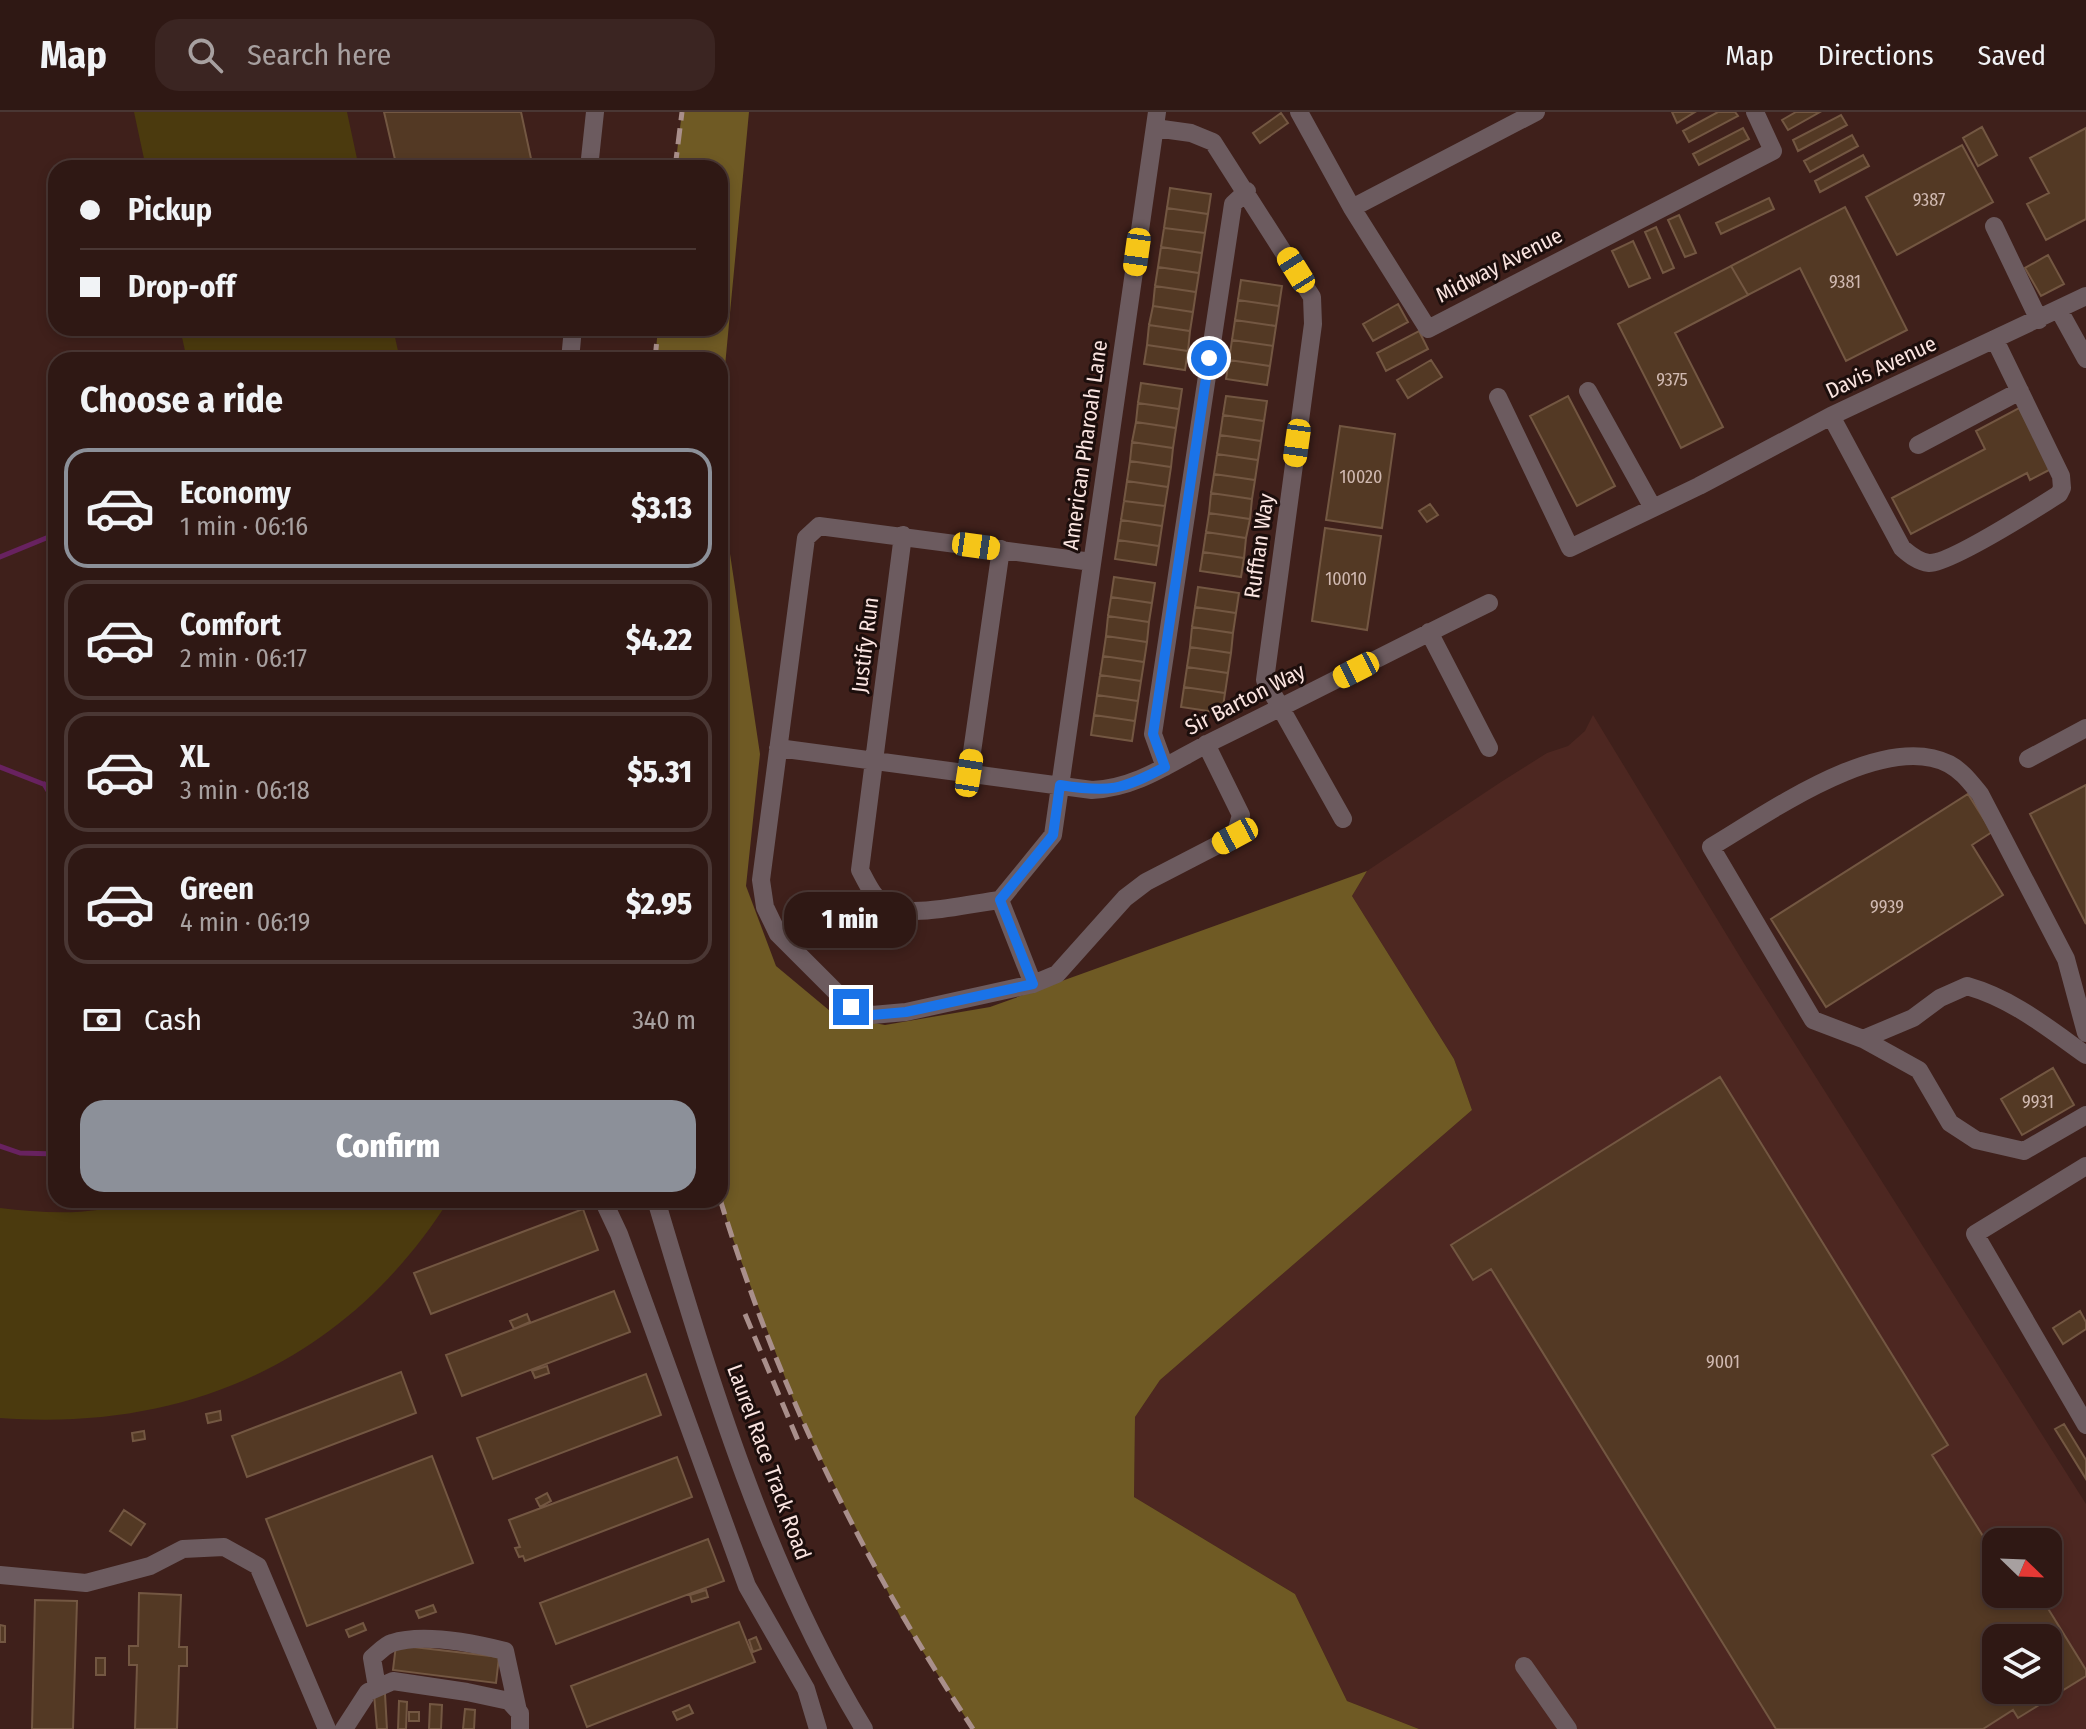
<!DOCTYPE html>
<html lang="en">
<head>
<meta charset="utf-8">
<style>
	body { margin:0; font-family:"Fira Sans Condensed",sans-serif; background:#3b2522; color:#f1f3f6; height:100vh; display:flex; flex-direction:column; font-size:30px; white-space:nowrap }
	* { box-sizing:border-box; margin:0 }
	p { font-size:26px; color:#a7a0a0 }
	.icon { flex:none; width:44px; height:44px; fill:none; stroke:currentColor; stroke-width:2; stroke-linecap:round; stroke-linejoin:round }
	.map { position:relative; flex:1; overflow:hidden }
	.details { position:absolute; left:48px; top:240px; width:680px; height:856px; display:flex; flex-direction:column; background:#2f1814; border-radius:24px; box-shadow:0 4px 12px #0003,0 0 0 2px #4a3734 }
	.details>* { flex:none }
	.hud { position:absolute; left:48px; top:48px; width:680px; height:176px; border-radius:24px; box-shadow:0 4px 12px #0003,0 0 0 2px #4a3734; display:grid; align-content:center; height:176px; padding:0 32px; background:#2f1814 }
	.needle { width:52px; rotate:113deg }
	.tools { position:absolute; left:1982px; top:1416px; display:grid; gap:16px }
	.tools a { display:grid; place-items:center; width:80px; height:80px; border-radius:16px; background:#2f1814; box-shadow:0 4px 12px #0003,0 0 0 2px #4a3734; font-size:40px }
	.end { position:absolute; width:36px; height:36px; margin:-18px; border:10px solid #1a73e8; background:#fff; box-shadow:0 0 0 4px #fff }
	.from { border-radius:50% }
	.bubble { position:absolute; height:56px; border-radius:24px; background:#2f1814; box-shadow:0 4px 12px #0003,0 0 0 2px #4a3734; font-size:26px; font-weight:800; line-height:56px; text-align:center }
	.car { position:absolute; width:24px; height:48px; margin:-24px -12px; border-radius:10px; box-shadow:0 0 6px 2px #0007; background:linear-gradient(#f5c518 24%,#345 0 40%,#f5c518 0 76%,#345 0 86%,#f5c518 0) }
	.hud b { display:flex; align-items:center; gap:28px; height:76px; font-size:30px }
	.hud b+b { border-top:2px solid #4a3734 }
	.hud i { width:20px; height:20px; background:#f1f3f6 }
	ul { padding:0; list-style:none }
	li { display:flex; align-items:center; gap:24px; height:120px; margin:0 16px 12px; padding:0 16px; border:4px solid #4a3734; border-radius:24px }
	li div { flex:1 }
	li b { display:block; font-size:30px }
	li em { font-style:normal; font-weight:800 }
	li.current { border-color:#8c9099 }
	li>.icon { width:72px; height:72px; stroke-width:1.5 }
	h2 { padding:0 32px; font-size:36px; line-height:96px }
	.pay { display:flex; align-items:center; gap:20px; height:88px; padding:0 32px; font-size:30px }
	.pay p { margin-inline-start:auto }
	.button { display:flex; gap:16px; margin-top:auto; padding:16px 32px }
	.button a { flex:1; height:92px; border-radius:24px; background:#8c9099; color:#fff; font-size:32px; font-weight:800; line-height:92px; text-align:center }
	header { display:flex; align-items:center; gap:48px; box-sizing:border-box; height:112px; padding:0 40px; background:#2f1814; border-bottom:2px solid #4a3734 }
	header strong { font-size:38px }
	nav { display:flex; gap:44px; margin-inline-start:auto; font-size:28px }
	.search { width:560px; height:72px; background:#3b2522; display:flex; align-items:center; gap:20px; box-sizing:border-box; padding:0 28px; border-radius:24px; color:#a7a0a0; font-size:30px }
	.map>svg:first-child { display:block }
	.built { fill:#4d2721; fill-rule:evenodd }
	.green { fill:#4b3a0e }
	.forest { fill:#6f5a24 }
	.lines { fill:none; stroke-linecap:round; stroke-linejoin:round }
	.stream { stroke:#682260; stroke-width:5 }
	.building { fill:#533924; stroke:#735742; stroke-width:2; fill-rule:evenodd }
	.minor { stroke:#6c5b5f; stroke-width:18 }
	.rail { stroke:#a98f8b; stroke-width:5; stroke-dasharray:16 8; stroke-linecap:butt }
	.route { stroke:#1a73e8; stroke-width:10 }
	.labels { text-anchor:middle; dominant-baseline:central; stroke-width:6; stroke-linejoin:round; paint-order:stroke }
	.number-label { font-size:18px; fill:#d0b9b1 }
	.street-label { font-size:22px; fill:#fae4e0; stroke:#1c0e0c }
</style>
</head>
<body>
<header>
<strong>Map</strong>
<div class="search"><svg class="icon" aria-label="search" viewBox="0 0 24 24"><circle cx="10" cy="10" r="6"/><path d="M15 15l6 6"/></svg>Search here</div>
<nav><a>Map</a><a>Directions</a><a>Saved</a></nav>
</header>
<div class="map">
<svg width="2086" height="1617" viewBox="0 0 2086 1617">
	<rect width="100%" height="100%" fill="#3f201b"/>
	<!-- built -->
	<path class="built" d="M1593,603l152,250 341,539v225h-667l-72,-28 -52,-107 -161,-97 1,-80 25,-37 312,-270 -18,-51 -102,-163 15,-25 134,-89 46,-29 21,-7 17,-15zM1996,1430h52v52h-52zM1996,1526h52v52h-52z"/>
	<!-- green -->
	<path class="green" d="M134,0h213l12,56h-213z
		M180,216h213l7,32h-213z
		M136,1088h313c-102,161 -262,232 -449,218v-210c44,5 93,9 136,-8z"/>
	<!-- forest -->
	<path class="forest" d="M682,0h67l-29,307v-59h-65l3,-32h62v-160h-45z
		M720,375l40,267 -14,132 30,80 60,50 49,9 105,-18 377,-136 -15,25 102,163 18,51 -312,270 -25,37 -1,80 161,97 52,107 72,28h-446l-73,-113 -102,-204 -67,-178 -11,-39z"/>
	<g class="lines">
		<!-- stream -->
		<path class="stream" d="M0,445l56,-23
			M0,655l56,22
			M44,672l12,20
			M0,1034l20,7 36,1"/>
	</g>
	<!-- building -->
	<path class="building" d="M384,0h137l12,56h-136z
		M1672,0h23l-18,11z
		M1718,0h17l3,4 -49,26 -6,-11z
		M1796,0h24l-32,18 -6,-10z
		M1281,1l7,10 -28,20 -7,-10z
		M1841,3l6,10 -49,26 -5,-11z
		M1982,15l15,28 -19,11 -15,-28z
		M1743,16l6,11 -50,26 -6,-11z
		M2086,16v91l-40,21 -19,-36 22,-11 -19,-35z
		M1852,23l6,11 -48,26 -6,-11z
		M1962,33l31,57 -96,53 -31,-58z
		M1863,43l6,11 -49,26 -5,-11z
		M1170,76l41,6 -3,20 -41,-6z
		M1769,86l5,11 -53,25 -5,-11z
		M1845,95l62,123 -61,31 -46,-93 -52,27 -17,-29z
		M1167,96l41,6 -3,19 -41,-5z
		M1679,103l17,38 -11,4 -17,-37z
		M1656,115l18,41 -11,5 -18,-41z
		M1164,116l41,5 -3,20 -41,-6z
		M1633,129l17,37 -21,9 -17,-36z
		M1161,135l41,6 -3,20 -41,-6z
		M2048,143l16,29 -23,12 -16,-28z
		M1731,154l17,29 -73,38 48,94 -42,21 -63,-124z
		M1158,155l41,6 -3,19 -41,-6z
		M1241,168l41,6 -3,20 -41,-6z
		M1155,174l41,6 -3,20 -40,-6z
		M1238,188l41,6 -3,20 -41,-6z
		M1398,192l10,18 -35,19 -10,-17z
		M1153,194l40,6 -3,19 -41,-6z
		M1235,208l41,6 -3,20 -41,-6z
		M1149,213l41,6 -2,20 -41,-6z
		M1419,219l9,18 -42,22 -9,-18z
		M1232,228l41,6 -3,20 -41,-6z
		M1147,233l41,6 -3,19 -41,-6z
		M1229,248l41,6 -3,19 -41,-6z
		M1431,248l11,17 -34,21 -11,-18z
		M1141,271l41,6 -3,20 -41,-6z
		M1226,284l41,5 -3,20 -41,-6z
		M1568,284l47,90 -38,20 -47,-90z
		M1138,291l41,6 -3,19 -40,-6z
		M2019,296l32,61 -21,11 -3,-7 -116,61 -19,-36 93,-49 -9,-18z
		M1223,303l41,6 -3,20 -41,-6z
		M1136,310l40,6 -3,20 -41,-6z
		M1340,314l55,8 -13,94 -56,-8z
		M1220,323l41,6 -3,19 -41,-6z
		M1132,330l41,6 -2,19 -41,-6z
		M1217,342l41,6 -3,20 -41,-6z
		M1130,349l41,6 -3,20 -41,-6z
		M1214,362l41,6 -3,19 -41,-6z
		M1127,369l41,6 -3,19 -41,-5z
		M1211,381l41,6 -2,20 -41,-6z
		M1124,389l41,5 -3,20 -41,-6z
		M1430,392l8,11 -11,7 -8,-11z
		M1209,401l41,6 -4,19 -40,-6z
		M1121,408l41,6 -3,20 -41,-6z
		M1325,416l56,8 -14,94 -55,-9z
		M1206,420l40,6 -2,20 -41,-6z
		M1118,428l41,6 -3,19 -41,-6z
		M1203,440l41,6 -3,19 -41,-6z
		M1114,465l41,6 -3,20 -41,-6z
		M1198,475l41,6 -3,20 -41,-6z
		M1111,485l41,6 -3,19 -41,-6z
		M1195,495l41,6 -3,20 -41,-6z
		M1108,504l41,6 -2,20 -41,-6z
		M1192,515l41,6 -2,20 -41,-6z
		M1106,524l41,6 -3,20 -41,-6z
		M1190,535l41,6 -3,20 -41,-6z
		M1103,544l41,6 -3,19 -41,-6z
		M1187,555l41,6 -3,20 -41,-6z
		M1100,563l41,6 -3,20 -41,-6z
		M1184,575l41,6 -3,20 -41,-6z
		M1097,583l41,6 -3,20 -41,-6z
		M1094,603l41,6 -3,20 -41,-6z
		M2086,673v139l-56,-110z
		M1968,682l24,38 -20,13 31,50 -177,112 -55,-88z
		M2053,956l21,37 -52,30 -21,-36z
		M1720,965l228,368 -16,10 56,89 14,-9 5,7h-11v52h43l47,76v6l-68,42 -5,-8 -30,19h-207l-285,-460 -18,11 -22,-35zM1996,1526h52v52h-52z
		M583,1097l15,41 -167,64 -17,-41z
		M614,1179l16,41 -168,64 -16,-41z
		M2080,1199l6,11v7l-23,15 -10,-16z
		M527,1202l3,8 -16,7 -4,-8z
		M547,1254l2,7 -14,5 -3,-7z
		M401,1260l15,41 -169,64 -15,-41z
		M646,1262l15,41 -168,64 -16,-41z
		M220,1299l1,9 -13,3 -2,-9z
		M2064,1312l22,36v19l-31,-50z
		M144,1319l1,8 -12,2 -1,-8z
		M432,1344l41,107 -166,63 -41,-107z
		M677,1345l15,40 -167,64 -2,-5 -4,1 -4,-9 5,-1 -11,-27z
		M547,1381l4,8 -11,6 -4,-8z
		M124,1398l21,14 -14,21 -21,-14z
		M708,1427l16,42 -168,63 -16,-41z
		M706,1478l2,7 -16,5 -2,-7z
		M139,1481l42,2 -2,52h8v19h-8l-2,63h-42l2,-64h-8v-19h9z
		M35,1488l42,1 -4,128h-41z
		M433,1493l3,7 -17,6 -3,-7z
		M739,1510l16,40 -168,65 -16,-41z
		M363,1511l3,7 -17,7 -3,-7z
		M0,1513l5,1v16h-5z
		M756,1525l5,12 -8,3 -4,-12z
		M396,1533l103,12 -3,26 -103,-13z
		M96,1546h9v17h-9z
		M374,1582h11l2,35h-10z
		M399,1589l8,1 -1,27h-8z
		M430,1592l12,1 -1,24h-12z
		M689,1593l4,8 -16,7 -4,-8z
		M465,1597l10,1 -1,19h-11z
		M409,1600h10v9h-10z"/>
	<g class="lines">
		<!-- minor -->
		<path class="minor" d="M1299,0l53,96 76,121 345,-178 -18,-39
			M1155,16l36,5 22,9 99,155 1,27 -48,356 78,139
			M589,56l6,-56
			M1352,96l184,-96
			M1994,114l45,94
			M2059,198l27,49
			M570,248l3,-32
			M1588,279l65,117
			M1498,285l72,151 129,-62 132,-70 255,-120
			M1831,304l71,132c7,6 16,14 27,15 20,1 108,-55 130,-69l3,-6 -1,-12 -66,-136
			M1918,333l102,-54
			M903,423l-43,335c7,13 13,28 27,36 23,13 86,-3 113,-6l53,-65 104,-723
			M1092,450l-273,-36 -13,12 -45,342 4,27 13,27 73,73 21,8 34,-3 127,-28 24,-10 68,-76 21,-16 89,-46 6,-21 -35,-71
			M1429,520l60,116
			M778,636l314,42c47,-2 82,-30 123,-50 92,-45 182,-92 274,-137
			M2028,647l58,-31
			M1165,655l-12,-33 80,-530 14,-13
			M969,661l32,-224
			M1000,788l33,84
			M2086,921l-20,-74 -86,-165c-10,-12 -18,-23 -31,-30 -66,-34 -182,50 -238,83l102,173 50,19 56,31 31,53 26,17 48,11 62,-36
			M1863,927l50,-21 27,-20 27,-12c46,13 81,42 119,69
			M2086,1054l-111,68 111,191
			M603,1088l16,34 128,352 59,103 12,40
			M656,1088c54,181 109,367 208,529
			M0,1463l86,8 64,-17 33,-17 41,-2 34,19 69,163
			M1524,1554l44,63
			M377,1575l-5,-29c6,-5 13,-13 20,-15 31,-10 81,0 113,8l13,60
			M344,1617l24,-37 25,-11 74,11 42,9 11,12v16"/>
		<!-- rail -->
		<path class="rail" d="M675,56l7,-56
			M655,248l3,-32
			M720,1087c60,195 141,360 253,530
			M745,1202l54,129"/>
	</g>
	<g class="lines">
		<!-- route -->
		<path class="route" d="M851,895l21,8 34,-3 127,-28 -33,-84 53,-65 7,-50c49,8 62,5 105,-18l-12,-33 56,-376"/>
	</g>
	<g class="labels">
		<!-- number labels -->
		<g class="number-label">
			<text x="1929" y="88">9387</text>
			<text x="1845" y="170">9381</text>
			<text x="1672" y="268">9375</text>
			<text x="1361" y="365">10020</text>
			<text x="1346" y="467">10010</text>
			<text x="1887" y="795">9939</text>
			<text x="2038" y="990">9931</text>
			<text x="1723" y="1250">9001</text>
		</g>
		<!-- street labels -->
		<g class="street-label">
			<text transform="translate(1499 153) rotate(-27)">Midway Avenue</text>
			<text transform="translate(1881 255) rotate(-25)">Davis Avenue</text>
			<text transform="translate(1085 333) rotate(-82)">American Pharoah Lane</text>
			<text transform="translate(1259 434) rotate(-82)">Ruffian Way</text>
			<text transform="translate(865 533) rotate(-83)">Justify Run</text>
			<text transform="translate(1245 587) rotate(-27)">Sir Barton Way</text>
			<text transform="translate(769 1350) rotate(70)">Laurel Race Track Road</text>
		</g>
	</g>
</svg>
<div class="tools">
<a><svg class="needle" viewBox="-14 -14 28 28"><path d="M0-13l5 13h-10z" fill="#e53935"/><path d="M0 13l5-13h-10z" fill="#a7a0a0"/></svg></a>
<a><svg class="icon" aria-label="layers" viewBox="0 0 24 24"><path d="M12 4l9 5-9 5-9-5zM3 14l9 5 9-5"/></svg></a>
</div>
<i class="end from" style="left:1209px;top:246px"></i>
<i class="end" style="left:851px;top:895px"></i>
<div class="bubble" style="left:784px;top:780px;width:132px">1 min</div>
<i class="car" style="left:1137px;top:140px;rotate:188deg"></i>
<i class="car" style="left:1296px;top:158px;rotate:328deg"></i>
<i class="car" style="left:1297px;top:331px;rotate:188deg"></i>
<i class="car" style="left:976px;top:434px;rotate:98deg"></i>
<i class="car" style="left:1356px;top:558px;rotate:243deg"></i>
<i class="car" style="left:969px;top:661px;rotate:9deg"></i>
<i class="car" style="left:1235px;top:724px;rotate:242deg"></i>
<div class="hud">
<b><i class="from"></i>Pickup</b>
<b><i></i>Drop-off</b>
</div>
<section class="details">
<h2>Choose a ride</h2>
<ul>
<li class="current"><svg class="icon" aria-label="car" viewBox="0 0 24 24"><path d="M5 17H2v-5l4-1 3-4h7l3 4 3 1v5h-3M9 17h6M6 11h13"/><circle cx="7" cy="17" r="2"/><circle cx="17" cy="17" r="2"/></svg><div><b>Economy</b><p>1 min · 06:16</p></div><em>$3.13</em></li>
<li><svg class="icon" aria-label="car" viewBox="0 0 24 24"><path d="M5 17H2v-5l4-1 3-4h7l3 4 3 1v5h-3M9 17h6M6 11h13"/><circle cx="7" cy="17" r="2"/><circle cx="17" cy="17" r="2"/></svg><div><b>Comfort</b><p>2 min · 06:17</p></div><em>$4.22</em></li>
<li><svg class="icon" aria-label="car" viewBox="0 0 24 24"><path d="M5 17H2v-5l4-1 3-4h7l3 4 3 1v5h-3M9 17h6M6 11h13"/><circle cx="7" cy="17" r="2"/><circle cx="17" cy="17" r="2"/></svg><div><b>XL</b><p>3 min · 06:18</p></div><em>$5.31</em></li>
<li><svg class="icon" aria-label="car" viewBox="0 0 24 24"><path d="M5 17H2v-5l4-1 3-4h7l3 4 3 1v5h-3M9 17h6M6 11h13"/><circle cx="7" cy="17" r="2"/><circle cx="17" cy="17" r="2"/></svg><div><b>Green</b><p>4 min · 06:19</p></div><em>$2.95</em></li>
</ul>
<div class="pay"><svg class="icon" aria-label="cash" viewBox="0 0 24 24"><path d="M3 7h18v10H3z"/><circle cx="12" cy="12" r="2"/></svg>Cash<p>340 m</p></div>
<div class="button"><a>Confirm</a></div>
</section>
</div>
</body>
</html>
